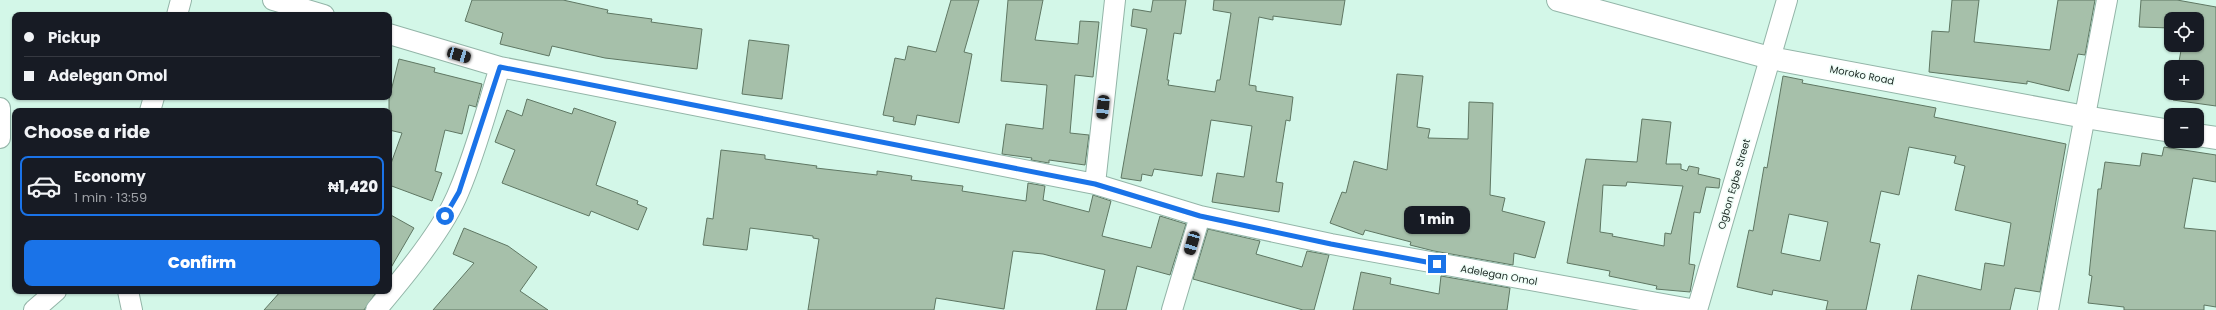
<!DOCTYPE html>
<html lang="en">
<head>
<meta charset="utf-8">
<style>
	body { margin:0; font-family:Poppins,sans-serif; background:#242831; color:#f1f3f6; height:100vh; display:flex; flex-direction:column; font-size:15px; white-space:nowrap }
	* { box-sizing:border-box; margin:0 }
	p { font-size:13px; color:#9ea1a6 }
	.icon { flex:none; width:22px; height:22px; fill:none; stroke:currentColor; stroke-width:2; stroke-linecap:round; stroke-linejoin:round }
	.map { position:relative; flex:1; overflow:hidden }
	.drawer { position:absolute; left:12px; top:108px; width:380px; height:186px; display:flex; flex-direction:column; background:#171b24; border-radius:8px; box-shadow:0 1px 3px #0004 }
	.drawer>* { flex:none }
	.hud { position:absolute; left:12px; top:12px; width:380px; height:88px; border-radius:8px; box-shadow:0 1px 3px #0004; display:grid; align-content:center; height:88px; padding:0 12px; background:#171b24 }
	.fabs { position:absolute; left:2164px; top:12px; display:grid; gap:8px }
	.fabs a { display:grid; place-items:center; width:40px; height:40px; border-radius:8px; background:#171b24; box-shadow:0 1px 3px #0004; font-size:20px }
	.end { position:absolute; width:18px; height:18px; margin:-9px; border:5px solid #1a73e8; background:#fff; box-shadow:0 0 0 2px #fff }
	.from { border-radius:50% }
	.bubble { position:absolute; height:28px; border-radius:8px; background:#171b24; box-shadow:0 1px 3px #0004; font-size:13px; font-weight:800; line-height:28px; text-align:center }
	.car { position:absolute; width:12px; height:24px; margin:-12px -6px; border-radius:5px; box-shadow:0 0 3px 1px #0007; background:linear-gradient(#222 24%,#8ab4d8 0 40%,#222 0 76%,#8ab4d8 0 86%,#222 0) }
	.hud b { display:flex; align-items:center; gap:14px; height:38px; font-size:15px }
	.hud b+b { border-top:1px solid #363941 }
	.hud i { width:10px; height:10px; background:#f1f3f6 }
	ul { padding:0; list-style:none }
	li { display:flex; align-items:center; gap:12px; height:60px; margin:0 8px 6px; padding:0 4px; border:2px solid #363941; border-radius:8px }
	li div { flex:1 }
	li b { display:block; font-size:15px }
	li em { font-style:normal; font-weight:800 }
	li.current { border-color:#1a73e8 }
	li>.icon { width:36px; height:36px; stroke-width:1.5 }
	h2 { padding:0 12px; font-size:18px; line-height:48px }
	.cta { display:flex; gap:8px; margin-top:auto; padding:8px 12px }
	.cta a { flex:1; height:46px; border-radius:8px; background:#1a73e8; color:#fff; font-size:16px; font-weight:800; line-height:46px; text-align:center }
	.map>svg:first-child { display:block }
	.building { fill:#a6c0aa; stroke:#5f7763; fill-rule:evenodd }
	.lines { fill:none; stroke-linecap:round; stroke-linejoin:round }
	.street-casing { stroke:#93b5a8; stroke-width:22 }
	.secondary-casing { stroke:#93b5a8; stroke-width:24 }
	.street { stroke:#fff; stroke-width:20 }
	.secondary { stroke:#fff; stroke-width:22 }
	.route { stroke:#1a73e8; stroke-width:5 }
	.labels { text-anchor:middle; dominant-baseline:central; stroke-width:3; stroke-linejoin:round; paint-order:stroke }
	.street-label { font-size:10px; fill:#1c2924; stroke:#f0fef8 }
</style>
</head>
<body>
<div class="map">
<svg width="2216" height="310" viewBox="0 0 2216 310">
	<rect width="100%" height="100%" fill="#d3f7e8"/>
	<!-- building -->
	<path class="building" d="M472,0h91l45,10 -1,3 45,6 -1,3 51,7 -5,40 -92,-11 -53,-12 -3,10 -49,-12 3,-11 -38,-12z
		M951,0h28l-15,52 8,2 -13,69 -42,-8 -2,10 -22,-4 1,-4 -11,-2 12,-57 10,2 3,-14 28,6z
		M1008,0h35l-8,40 43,4 2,-23 19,1 -6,55 -18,-2 -5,58 19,2 -4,30 -36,-5v3l-18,-3 1,-2 -30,-4 4,-30 37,5 4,-44 -46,-4z
		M1153,0h33l-5,34 -7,-1 -7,47h2l-1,5 47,7 2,-12h3l11,-67 -18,-3 1,-10h131l-4,25 -68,-9v4l-14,-3 -10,68 7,1v5l37,6 -3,24 -4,-1 -10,62 7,1 -4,29 -67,-10 5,-29 27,4 8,-51 -41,-6 -9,56 -48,-7 -2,7 -10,-2 -1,7 -20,-3 26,-149 -16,-3 2,-17 18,3z
		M1952,0h27l-5,42 76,8 8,-50h37l-10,55 -7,-1 -9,37 -42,-10v3l-98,-12 3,-41 17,1z
		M2141,0h36l39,7v99l-43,-6 1,-7h23v-26h-19l4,-22h15v-26h-26v9l-32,-1z
		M749,40l40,5 -7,54 -40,-5z
		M399,59l36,9 -1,4 48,12 -6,23 -7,-2 -7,29 -17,-4 -10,41 7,2 -10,28 -43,-16v-16l13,-36 -13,-3v-31z
		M1397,74l26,2 -6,51 13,2 -2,9 40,1 1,-37 24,1 -3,92 15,3 -3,13 43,11 -10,36 -21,-5 -1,12 -79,-14 -24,-6 1,-3 -46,-12 -2,5 -33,-12 12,-31 4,1 8,-32 33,9z
		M1783,76l20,4 -1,3 134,25 -2,9 132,27 -26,148 -25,-4 -5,22h-99l7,-35 63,15 4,-27 19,3 7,-43 -56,-13 10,-44 -11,-3 2,-7 -47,-9 -10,48 -18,-4 -11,51 10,2 -14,66h-40l2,-9 -55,-11 -1,5 -35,-8 12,-57 4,1 11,-64 3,1zM1789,214l39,8 -8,39 -39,-8z
		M527,99l45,15 2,-6 42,14 -20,63 42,16 -1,3 10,4 -9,22 -47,-19 -2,5 -87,-33 13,-33 -20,-8 12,-32 15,6z
		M1642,119l29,3 -5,42h15v5l6,2 2,-5 10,2 -1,6 22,5 -1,9 -13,-1 -6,26 -6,-1 -5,52 6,1 -5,27 -34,-3 1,-3 -48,-10 1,-5 -43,-8 19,-104 51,3zM1627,182l56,4 -12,48 -6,-1 -1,13 -52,-10 1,-2 -13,-2 3,-47 23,1z
		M2164,147l52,8v27l-23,-4 -9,50 32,3v76l-12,-2v5h-80v-3l-36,-4 4,-27 -3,-1 9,-86h3l4,-27 35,4 2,-13 20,3z
		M721,150l44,5v4l52,7 -1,2 61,7v-4l35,5 -1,4 52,6 -1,5 64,10 2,-18 17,3 -2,14 46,12 4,-17 18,6 -9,35 49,12 9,-32 26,8 -16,51 -33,-9 -11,44h-30l9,-40 -62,-16 -30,-3 -9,58 -68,-11 -2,12h-126l11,-71 -6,-1v-2l-63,-8 -3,22 -44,-5 4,-27 6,1z
		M389,214l25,14 -25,43z
		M464,228l44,18 29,21 -17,24 28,19h-115l41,-47 -21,-9z
		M1208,229l52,12 -4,13 46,13 5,-16 22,4 -15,55h-11l-110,-31z
		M1361,272l30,6 -1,6 49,10 2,-18 69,12 -3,22h-154z
		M281,291h96l-13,19h-100z"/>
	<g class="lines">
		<defs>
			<path id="street" d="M273,0l51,15
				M177,15l4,-15
				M389,34l111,33 595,117 105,32 131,28 365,66
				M0,108v30
				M150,111l4,-14
				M1095,184l20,-184
				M128,291l4,19
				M34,310l22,-19
				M376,310c27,-32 68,-81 83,-119 17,-40 28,-83 41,-124
				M1172,310l28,-94
				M1697,310l90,-310
				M2048,310l59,-310"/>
			<path id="secondary" d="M1558,0l212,58 315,59 86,14
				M2197,135l19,3"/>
		</defs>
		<!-- street casing -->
		<use href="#street" class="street-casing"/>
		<!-- secondary casing -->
		<use href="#secondary" class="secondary-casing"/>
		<!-- street -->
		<use href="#street" class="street"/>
		<!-- secondary -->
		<use href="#secondary" class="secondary"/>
	</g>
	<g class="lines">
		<!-- route -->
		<path class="route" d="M445,216l14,-24 41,-125 595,117 105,32 131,28 106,20"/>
	</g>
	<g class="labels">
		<!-- street labels -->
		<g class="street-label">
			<text transform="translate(1862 75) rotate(11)">Moroko Road</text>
			<text transform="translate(1734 184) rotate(-74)">Ogbon Egbe Street</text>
			<text transform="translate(1499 275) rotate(10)">Adelegan Omol</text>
		</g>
	</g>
</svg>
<div class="fabs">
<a><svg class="icon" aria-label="locate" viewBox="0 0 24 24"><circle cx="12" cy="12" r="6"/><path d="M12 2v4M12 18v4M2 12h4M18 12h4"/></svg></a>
<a>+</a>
<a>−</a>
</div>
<i class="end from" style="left:445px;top:216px"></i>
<i class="end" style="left:1437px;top:264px"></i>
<div class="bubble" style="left:1404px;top:206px;width:66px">1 min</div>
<i class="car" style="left:459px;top:55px;rotate:106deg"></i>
<i class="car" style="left:1103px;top:107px;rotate:186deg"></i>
<i class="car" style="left:1192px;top:243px;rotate:196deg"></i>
<div class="hud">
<b><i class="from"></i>Pickup</b>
<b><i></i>Adelegan Omol</b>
</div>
<section class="drawer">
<h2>Choose a ride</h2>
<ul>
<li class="current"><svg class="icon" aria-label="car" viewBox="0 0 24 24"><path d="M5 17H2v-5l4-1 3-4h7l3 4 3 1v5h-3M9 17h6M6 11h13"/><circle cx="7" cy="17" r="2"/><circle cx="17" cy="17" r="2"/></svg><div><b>Economy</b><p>1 min · 13:59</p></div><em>₦1,420</em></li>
</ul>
<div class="cta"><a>Confirm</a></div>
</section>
</div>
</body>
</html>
